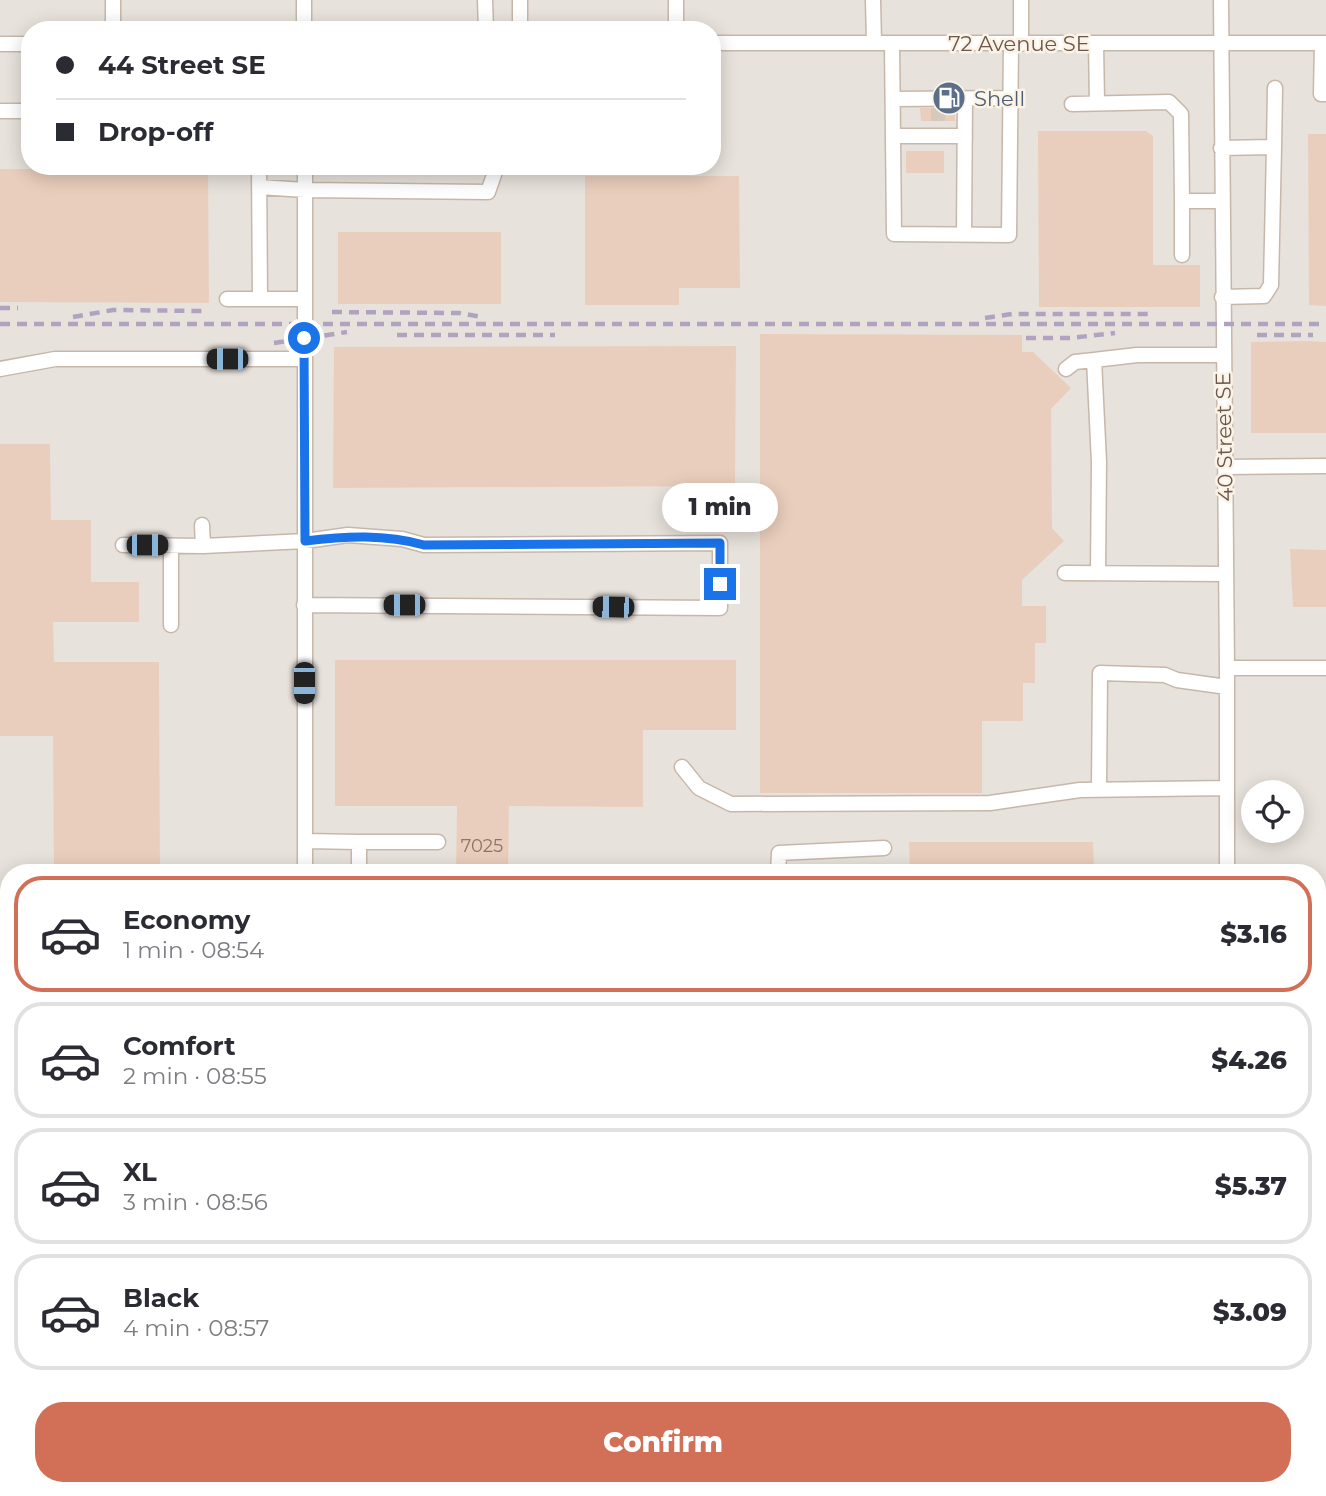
<!DOCTYPE html>
<html lang="en">
<head>
<meta charset="utf-8">
<style>
	body { margin:0; font-family:Montserrat,sans-serif; background:#f2f2f3; color:#2b2b33; height:100vh; display:flex; flex-direction:column; font-size:26px; white-space:nowrap }
	* { box-sizing:border-box; margin:0 }
	p { font-size:23px; color:#7c7c81 }
	.icon { flex:none; width:38px; height:38px; fill:none; stroke:currentColor; stroke-width:2; stroke-linecap:round; stroke-linejoin:round }
	.map { position:relative; flex:1; overflow:hidden }
	.drawer { position:absolute; left:0px; top:864px; width:1326px; height:632px; display:flex; flex-direction:column; background:#fff; border-radius:28px 28px 0 0; box-shadow:0 4px 18px #0003 }
	.drawer>* { flex:none }
	.banner { position:absolute; left:21px; top:21px; width:700px; height:154px; border-radius:28px; box-shadow:0 4px 18px #0003; display:grid; align-content:center; height:154px; padding:0 35px; background:#fff }
	.buttons { position:absolute; left:1241px; top:780px; display:grid; gap:14px }
	.buttons a { display:grid; place-items:center; width:63px; height:63px; border-radius:50%; background:#fff; box-shadow:0 4px 18px #0003; font-size:35px }
	.end { position:absolute; width:32px; height:32px; margin:-16px; border:9px solid #1a73e8; background:#fff; box-shadow:0 0 0 4px #fff }
	.from { border-radius:50% }
	.bubble { position:absolute; height:49px; border-radius:24px; background:#fff; box-shadow:0 4px 18px #0003; font-size:23px; font-weight:800; line-height:49px; text-align:center }
	.car { position:absolute; width:21px; height:42px; margin:-21px -10px; border-radius:9px; box-shadow:0 0 5px 2px #0007; background:linear-gradient(#222 24%,#8ab4d8 0 40%,#222 0 76%,#8ab4d8 0 86%,#222 0) }
	.banner b { display:flex; align-items:center; gap:24px; height:66px; font-size:26px }
	.banner b+b { border-top:2px solid #e1e1e2 }
	.banner i { width:18px; height:18px; background:#2b2b33 }
	ul { padding:12px 0 0; list-style:none }
	li { display:flex; align-items:center; gap:21px; height:116px; margin:0 14px 10px; padding:0 21px; border:4px solid #e1e1e2; border-radius:28px }
	li div { flex:1 }
	li b { display:block; font-size:26px }
	li em { font-style:normal; font-weight:800 }
	li.selected { border-color:#d26f57 }
	li>.icon { width:63px; height:63px; stroke-width:1.5 }
	.action { display:flex; gap:14px; margin-top:auto; padding:14px 35px }
	.action a { flex:1; height:80px; border-radius:28px; background:#d26f57; color:#fff; font-size:28px; font-weight:800; line-height:80px; text-align:center }
	.map>svg:first-child { display:block }
	.industrial { fill:#e8e2dc; fill-rule:evenodd }
	.building { fill:#eacebd }
	.lines { fill:none; stroke-linecap:round; stroke-linejoin:round }
	.minor-tunnel { stroke:#d5c9bc; stroke-width:14; stroke-dasharray:14 7; stroke-linecap:butt }
	.minor-casing { stroke:#c7b7ab; stroke-width:17 }
	.minor { stroke:#fff; stroke-width:14 }
	.rail { stroke:#b1a3bf; stroke-width:4.5; stroke-dasharray:10 7; stroke-linecap:butt }
	.route { stroke:#1a73e8; stroke-width:9 }
	.labels { text-anchor:middle; dominant-baseline:central; stroke-width:5; stroke-linejoin:round; paint-order:stroke }
	.number-label { font-size:18px; fill:#8c7568 }
	.street-label { font-size:21px; fill:#6c574c; stroke:#fcf3e7 }
	.service-label { font-size:21px; fill:#4e5e75; stroke:#fcf3e7; text-anchor:start }
</style>
</head>
<body>
<div class="map">
<svg width="1326" height="1496" viewBox="0 0 1326 1496">
	<rect width="100%" height="100%" fill="#f8efe2"/>
	<!-- industrial -->
	<path class="industrial" d="M0,0h1326v1496h-1326zM30,30h682v136h-682zM1253,793h39v38h-39zM9,873h1309v615h-1309z"/>
	<!-- building -->
	<path class="building" d="M920,108h35v13h-34z
		M1038,131h108l7,5v129h47v42h-161z
		M1308,134h18v172l-17,-1z
		M906,151h38v22h-38z
		M89,166h119l1,137 -209,-1v-133h89z
		M585,176h154l1,112h-61v17h-94z
		M338,232h163v72h-163z
		M760,334l262,1v17h11l38,36 -20,21 1,119 12,13 -42,39v26h24v37h-11v40h-12v38h-41v72h-222z
		M1308,341l18,1v91h-75v-91z
		M736,346l-1,140 -402,2 1,-141z
		M0,444h50l1,76h40v62h48v40h-86l1,40h105l1,211h-106l-1,-137h-53z
		M1290,549l36,1v57h-33z
		M335,660h401v70h-93v77l-134,-1 -1,67h-52l1,-67h-122z
		M909,842h184l1,31h-184z"/>
	<g class="lines">
		<!-- minor-tunnel -->
		<path class="minor-tunnel" d="M938,108v13"/>
		<defs>
			<path id="minor" d="M113,0v30
				M485,0l1,30
				M520,0v30
				M676,0v30
				M873,0l1,43
				M1021,0v44
				M1221,0l6,668v205
				M304,30v-30
				M712,43h614
				M892,43l2,191 115,1 2,-191
				M1096,43l1,60
				M1322,43l-1,51h5
				M0,44h30
				M893,99l118,-1
				M1072,104l97,-2 12,12 1,87
				M0,111h30
				M894,136h71
				M1274,147l1,-59
				M1221,148l53,-1 -3,138 -7,11 -42,1
				M259,166l1,133
				M259,187l46,3 183,2 9,-26
				M964,235l1,-136
				M1182,255v-54h40
				M227,299h77
				M1094,360l43,-5h86
				M0,369l55,-10h249
				M1066,369l9,-7 19,-2 5,102 -1,111
				M1225,467l101,-1
				M202,525l1,21
				M123,545l80,1 102,-5 43,-6 54,4 22,6 296,-2v65l-416,-3
				M171,546v79
				M1065,573l161,1
				M1227,668h99
				M682,767l17,21 32,16 259,-1 90,-13 147,-2
				M1099,789l1,-116 65,2 12,5 50,7
				M305,841l54,1
				M305,873v-707
				M359,873v-31h79
				M778,873l1,-20 105,-5
				M1318,950h8
				M0,980l9,1
				M0,1087h9
				M0,1130h9
				M1318,1318h8
				M1258,1488v8
				M308,1496v-8
				M766,1496v-8
				M1224,1496v-8"/>
		</defs>
		<!-- minor casing -->
		<use href="#minor" class="minor-casing"/>
		<!-- minor -->
		<use href="#minor" class="minor"/>
		<!-- rail -->
		<path class="rail" d="M0,308h18
			M332,312l127,1 23,4
			M73,317l40,-7 89,1
			M985,318l27,-4h137
			M0,324h1326
			M397,335h158
			M1257,335h56
			M1026,338h44l45,-5
			M274,343l73,-11
			M1318,1304l8,-1
			M0,1379l9,-2
			M0,1391l9,-2"/>
	</g>
	<g class="lines">
		<!-- route -->
		<path class="route" d="M304,338l1,203c41,-5 80,-7 119,4l296,-2v41"/>
	</g>
	<!-- icons -->
	<defs>
		<symbol id="fuel-disc" viewBox="-11 -11 22 22"><circle r="9.5" fill="#5c6f8a" stroke="#fcf3e7"/><path d="M-5.5-6h7V0h2V4h1.3V-2.5L3-4.5l.8-.8L6-3V5H2.5V1h-1V6h-7ZM-4.2-4.7v3.2H.2V-4.7Z" fill="#fff"/></symbol>
	</defs>
	<g fill-rule="evenodd">
		<use href="#fuel-disc" x="930" y="79" width="38" height="38"/>
	</g>
	<g class="labels">
		<!-- number labels -->
		<g class="number-label">
			<text x="482" y="846">7025</text>
		</g>
		<!-- street labels -->
		<g class="street-label">
			<text x="1019" y="43">72 Avenue SE</text>
			<text transform="translate(1224 437) rotate(-91)">40 Street SE</text>
		</g>
		<!-- service labels -->
		<g class="service-label">
			<text x="974" y="98">Shell</text>
		</g>
	</g>
</svg>
<div class="buttons">
<a><svg class="icon" aria-label="locate" viewBox="0 0 24 24"><circle cx="12" cy="12" r="6"/><path d="M12 2v4M12 18v4M2 12h4M18 12h4"/></svg></a>
</div>
<i class="end from" style="left:304px;top:338px"></i>
<i class="end" style="left:720px;top:584px"></i>
<div class="bubble" style="left:662px;top:483px;width:116px">1 min</div>
<i class="car" style="left:227px;top:359px;rotate:270deg"></i>
<i class="car" style="left:147px;top:545px;rotate:90deg"></i>
<i class="car" style="left:404px;top:605px;rotate:270deg"></i>
<i class="car" style="left:613px;top:607px;rotate:271deg"></i>
<i class="car" style="left:304px;top:683px;rotate:180deg"></i>
<div class="banner">
<b><i class="from"></i>44 Street SE</b>
<b><i></i>Drop-off</b>
</div>
<section class="drawer">
<ul>
<li class="selected"><svg class="icon" aria-label="car" viewBox="0 0 24 24"><path d="M5 17H2v-5l4-1 3-4h7l3 4 3 1v5h-3M9 17h6M6 11h13"/><circle cx="7" cy="17" r="2"/><circle cx="17" cy="17" r="2"/></svg><div><b>Economy</b><p>1 min · 08:54</p></div><em>$3.16</em></li>
<li><svg class="icon" aria-label="car" viewBox="0 0 24 24"><path d="M5 17H2v-5l4-1 3-4h7l3 4 3 1v5h-3M9 17h6M6 11h13"/><circle cx="7" cy="17" r="2"/><circle cx="17" cy="17" r="2"/></svg><div><b>Comfort</b><p>2 min · 08:55</p></div><em>$4.26</em></li>
<li><svg class="icon" aria-label="car" viewBox="0 0 24 24"><path d="M5 17H2v-5l4-1 3-4h7l3 4 3 1v5h-3M9 17h6M6 11h13"/><circle cx="7" cy="17" r="2"/><circle cx="17" cy="17" r="2"/></svg><div><b>XL</b><p>3 min · 08:56</p></div><em>$5.37</em></li>
<li><svg class="icon" aria-label="car" viewBox="0 0 24 24"><path d="M5 17H2v-5l4-1 3-4h7l3 4 3 1v5h-3M9 17h6M6 11h13"/><circle cx="7" cy="17" r="2"/><circle cx="17" cy="17" r="2"/></svg><div><b>Black</b><p>4 min · 08:57</p></div><em>$3.09</em></li>
</ul>
<div class="action"><a>Confirm</a></div>
</section>
</div>
</body>
</html>
